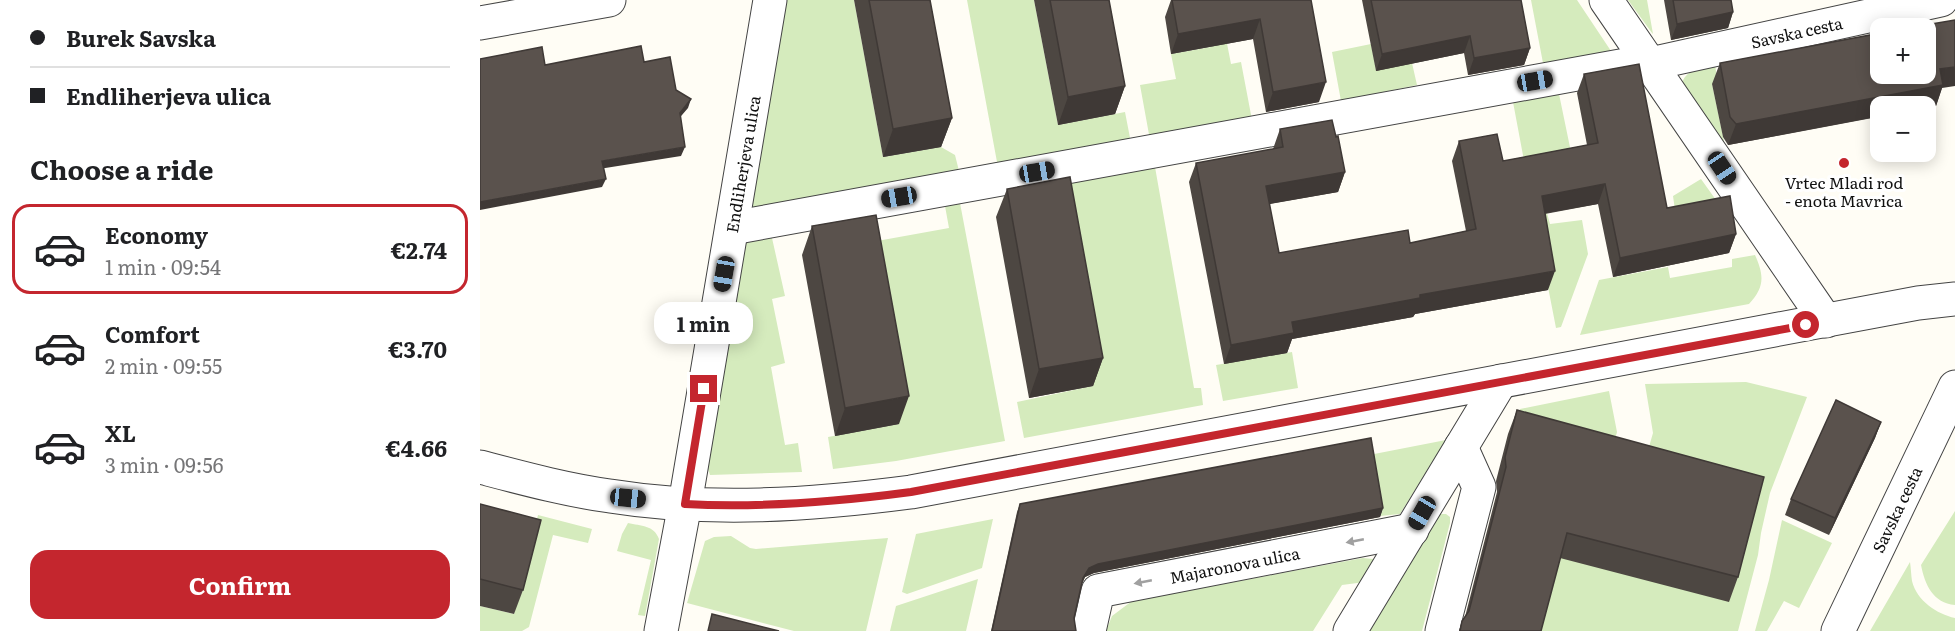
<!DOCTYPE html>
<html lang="en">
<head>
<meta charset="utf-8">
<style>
	body { margin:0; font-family:Literata,serif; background:#f6f6f6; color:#202124; height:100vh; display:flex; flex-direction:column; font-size:22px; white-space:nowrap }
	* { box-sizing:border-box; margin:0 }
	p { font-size:20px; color:#757577 }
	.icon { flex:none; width:33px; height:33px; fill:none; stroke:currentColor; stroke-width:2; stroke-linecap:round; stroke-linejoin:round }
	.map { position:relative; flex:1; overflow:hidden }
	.panel { display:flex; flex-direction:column; background:#fff; width:480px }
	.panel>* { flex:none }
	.top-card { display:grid; align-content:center; height:132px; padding:0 30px; background:#fff }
	.controls { position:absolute; left:1390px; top:18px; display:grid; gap:12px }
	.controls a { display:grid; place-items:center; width:66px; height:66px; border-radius:12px; background:#fff; box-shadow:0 3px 15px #0003; font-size:30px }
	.end { position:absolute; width:27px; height:27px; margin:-14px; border:8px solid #c4262e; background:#fff; box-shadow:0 0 0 3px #fff }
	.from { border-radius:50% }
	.bubble { position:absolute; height:42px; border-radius:18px; background:#fff; box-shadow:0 3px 15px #0003; font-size:20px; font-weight:700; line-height:42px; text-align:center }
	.car { position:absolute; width:18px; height:36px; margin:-18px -9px; border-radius:8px; box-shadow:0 0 4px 2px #0007; background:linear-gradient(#222 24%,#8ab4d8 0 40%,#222 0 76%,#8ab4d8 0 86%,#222 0) }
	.top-card b { display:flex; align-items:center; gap:21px; height:57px; font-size:22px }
	.top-card b+b { border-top:2px solid #e0e0e0 }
	.top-card i { width:15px; height:15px; background:#202124 }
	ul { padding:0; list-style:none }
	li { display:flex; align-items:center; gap:18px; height:90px; margin:0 12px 9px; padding:0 18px; border:3px solid transparent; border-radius:18px }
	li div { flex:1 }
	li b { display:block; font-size:22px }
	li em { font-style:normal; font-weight:700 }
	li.selected { border-color:#c4262e }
	li>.icon { width:54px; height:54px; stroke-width:1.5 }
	h2 { padding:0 30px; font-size:27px; line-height:72px }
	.button { display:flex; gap:12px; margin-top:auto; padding:12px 30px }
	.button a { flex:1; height:69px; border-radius:18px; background:#c4262e; color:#fff; font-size:24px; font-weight:700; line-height:69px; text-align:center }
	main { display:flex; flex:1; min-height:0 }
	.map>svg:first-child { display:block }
	.green { fill:#d5ebbd }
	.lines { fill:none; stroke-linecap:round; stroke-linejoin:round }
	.minor-casing { stroke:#444; stroke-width:35 }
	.minor { stroke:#fff; stroke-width:33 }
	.wall { fill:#4d4742 }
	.shaded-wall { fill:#3f3936 }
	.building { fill:#5a524d; stroke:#3f3936; stroke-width:1.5 }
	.oneway { fill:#a0a0a0 }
	.route { stroke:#c4262e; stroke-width:8 }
	.poi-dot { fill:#c4262e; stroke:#fff; stroke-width:2 }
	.labels { text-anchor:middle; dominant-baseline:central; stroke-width:6; stroke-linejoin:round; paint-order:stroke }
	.street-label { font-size:16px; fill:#111; stroke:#fff }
	.poi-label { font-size:16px; fill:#111; stroke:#fff }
</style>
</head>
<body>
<main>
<section class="panel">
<div class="top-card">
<b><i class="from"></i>Burek Savska</b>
<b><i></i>Endliherjeva ulica</b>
</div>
<h2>Choose a ride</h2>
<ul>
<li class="selected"><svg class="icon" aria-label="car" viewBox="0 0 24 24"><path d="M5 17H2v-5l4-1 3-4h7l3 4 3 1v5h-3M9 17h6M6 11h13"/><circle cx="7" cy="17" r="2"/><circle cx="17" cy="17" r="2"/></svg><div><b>Economy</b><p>1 min · 09:54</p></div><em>€2.74</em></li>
<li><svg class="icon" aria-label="car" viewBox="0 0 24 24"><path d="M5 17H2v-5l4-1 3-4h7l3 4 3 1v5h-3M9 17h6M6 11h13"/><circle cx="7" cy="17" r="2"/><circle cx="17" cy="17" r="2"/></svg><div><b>Comfort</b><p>2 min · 09:55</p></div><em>€3.70</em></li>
<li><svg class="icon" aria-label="car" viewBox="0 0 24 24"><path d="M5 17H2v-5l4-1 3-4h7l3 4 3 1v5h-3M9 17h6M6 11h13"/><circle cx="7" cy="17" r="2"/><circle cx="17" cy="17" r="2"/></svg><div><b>XL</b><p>3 min · 09:56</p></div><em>€4.66</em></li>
</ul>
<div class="button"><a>Confirm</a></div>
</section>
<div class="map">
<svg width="1475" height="631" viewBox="0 0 1475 631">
	<rect width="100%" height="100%" fill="#fffdf5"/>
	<!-- green -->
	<path class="green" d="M306,0h68l29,157 58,-10 14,8 5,20 -212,35z
		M487,0h67l24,125 67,-13 6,31 -157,29 -1,-5 24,-5z
		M1051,0h46l34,51 -68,12z
		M1148,0h19l6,34 -1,-1z
		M742,18l9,46 10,-2 11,58 -102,20 -10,-55 36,-6 -5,-25 40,-7z
		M891,44l5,26 36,-7 5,22 -76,16 -9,-49z
		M1235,65l3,18 -6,1 13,62 -43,-61c2,-16 20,-16 33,-20z
		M1079,94l13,63 -47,9 -12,-64z
		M675,167l39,221h7l2,17 -179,33 -7,-36 76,-16 -36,-201z
		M1221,179l25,35 -50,3 -3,-21z
		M480,203l45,238 -109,20 -63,8 -5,-32 71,-13 -33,-181 83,-15 -4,-22z
		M1067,213l3,11 32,-4 6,34 -27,73 -5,1 -22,-113z
		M292,238l13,58 -13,3 13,64 -14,4 14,78 13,-2 4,29 -92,3 -2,-6 34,-226z
		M1275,255c9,20 10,32 -6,49l-169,31 19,-55 69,-13 2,11 62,-11v-8z
		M812,352l6,36 -75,13 -7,-36z
		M1266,382l61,15 -37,96 -9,40 -3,22 -20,76h-199l-25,-195 6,-27 89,-18 8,41 -27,99 52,-60 11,-38 -8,-49z
		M966,440l-46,74 -20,2 -11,-61z
		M1475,511v94c-22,-2 -30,-20 -34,-40z
		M959,514h7l4,3v6l-28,108h-56z
		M58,515l54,14 -4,14 -35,-8 -24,92 -7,4h-42v-25l34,8z
		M513,519l-11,49 -75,26 -5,-2 14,-58z
		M1302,520l50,23 -33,65 -15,-7 -17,30h-12l14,-51z
		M148,523c13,3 26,2 31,16l-14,77 -7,-1 13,-55 -34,-9 5,-17z
		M251,536l19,12 6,1 132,-11 -22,93h-72l-107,-28 18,-62 9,-4z
		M883,558l10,1 2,5 -10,18 -23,3 -29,46h-207l6,-15 20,-15z
		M1430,562c1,6 1,13 2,19 5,20 25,33 43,37v13h-85z
		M498,579l-12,52h-76l6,-25z"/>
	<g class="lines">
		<defs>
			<g id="minor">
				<path d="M1126,0l220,321"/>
				<path d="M0,23l129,-23"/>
				<path id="s1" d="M1170,64l291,-64"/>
				<path d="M252,228l916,-167"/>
				<path d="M0,467c42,11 86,23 130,29 100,16 201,9 301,-4l1007,-189 37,-4"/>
				<path id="s2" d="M181,631l24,-127 85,-504"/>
				<path id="s3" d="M609,631l9,-40 314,-61"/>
				<path d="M870,631l151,-250"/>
				<path d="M962,631l37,-144 -18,-40"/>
				<path id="s4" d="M1358,631l117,-244"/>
			</g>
		</defs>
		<!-- minor casing -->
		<use href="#minor" class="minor-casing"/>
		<!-- minor -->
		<use href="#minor" class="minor"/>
	</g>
	<!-- wall -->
	<path class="wall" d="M374,0h76l22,118 -11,29 -58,10z
		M554,0h75l16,86 -10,28 -57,11z
		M691,0h140l8,102 -53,10 -13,-73 -82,15 -6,-37z
		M882,0h159l9,48 -6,17 -56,10 -4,-22 -88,18z
		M1184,0h67l2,12 -5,16 -57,12z
		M1240,63l222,25 -6,18 -208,39 -5,-8 -11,-53z
		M1104,74l83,134 69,26 -7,19 -116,24 -15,-73 -53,10 3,76 -133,24 -2,3 -121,22 -5,14 -63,11 -35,-182 7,-19 77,-14 7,-20 56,8 9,35 -7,20 -69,12 10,49 131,-10 56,-12 -14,-70 7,-20 44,20 84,-16 -10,-52z
		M527,189l96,169 -10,28 -64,12 -33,-181z
		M332,226l87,198 -64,12 -33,-181z
		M1037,410l221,167 -9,25 -169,-44 -19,73h-82l3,-10 3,-4 32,-125 -1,-11 12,-47z
		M1401,422l-6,16 -46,97 -44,-20 6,-16z
		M0,504l43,86 -9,24 -34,-8z
		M540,504l363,4 -3,9 -286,56 -9,4 -3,7 -8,34 2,13h-85l26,-119z"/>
	<!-- shaded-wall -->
	<path class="shaded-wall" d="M1253,12l-5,16 -57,12 6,-16z
		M780,19l-7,20 -82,15 7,-20z
		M990,36l-6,17 -88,18 6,-17z
		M1050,48l-6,17 -56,10 6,-17z
		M1475,67v19l-13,2 -6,18 -10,1v-1h-45v10l-153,29 8,-21 204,-55z
		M846,82l-7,20 -53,10 7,-20z
		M645,86l-10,28 -57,11 10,-28z
		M211,99l-3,9 -12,14 4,-9z
		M472,118l-11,29 -58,10 10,-28z
		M205,147l-4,9 -82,13 3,-8z
		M865,172l-7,20 -79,14 7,-20z
		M126,179l-4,8 -122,23v-8z
		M1125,184l-7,20 -63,11 7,-19z
		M1256,234l-7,19 -116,24 7,-19z
		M1075,271l-7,19 -133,24 -2,3 -121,22 -5,14 -63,11 7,-19 61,-23 128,-27z
		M623,358l-10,28 -64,12 10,-29z
		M429,396l-10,28 -64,12 10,-28z
		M1401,422l-6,16 -46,97 6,-17z
		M903,508l-3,9 -286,56 -9,4 -5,10 3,-9 6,-10 9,-4z"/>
	<!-- building -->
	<path class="building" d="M389,0h61l22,118 -59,11z
		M570,0h59l16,86 -57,11z
		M692,0h139l15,82 -53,10 -13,-73 -82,15z
		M891,0h150l9,48 -56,10 -4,-22 -88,18z
		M1193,0h58l2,12 -56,12z
		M1475,20v47l-15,2 3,16 -207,39 -6,-7 -10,-54 161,-30v41h45v-46h-18z
		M161,46l3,16 26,-5 6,33 15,9 -11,14 5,34 -83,14 4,18 -126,23v-143l62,-12 3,18z
		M1159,64l28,144 63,-12 6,38 -116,24 -15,-74 -63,12 13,75 -135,24v3l-128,24 2,11 -63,12 -35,-182 87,-16 -3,-18 52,-9 4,17 2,-1 7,36 -79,14 13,67 129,-23 2,13 66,-14 -17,-88 38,-7 6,27 95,-18 -14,-69z
		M590,177l33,181 -64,11 -32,-180z
		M396,215l33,181 -64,12 -33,-182z
		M1356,400l45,22 -46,96 -44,-19z
		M1037,410l247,67 -26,100 -171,-44 -26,98h-81l2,-10 7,-10 37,-144 -1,-10z
		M891,438l12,70 -285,56 -9,4 -6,10 -9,40 2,13h-84l28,-127z
		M0,504l61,16 -18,70 -43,-11z
		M232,614l67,17h-71z"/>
	<!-- one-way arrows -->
	<defs><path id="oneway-solid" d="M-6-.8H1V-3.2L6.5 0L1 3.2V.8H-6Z" transform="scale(1.5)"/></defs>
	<g class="oneway">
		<use href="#oneway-solid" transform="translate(875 541) rotate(169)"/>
		<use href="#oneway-solid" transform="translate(663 582) rotate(169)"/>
	</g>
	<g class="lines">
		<!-- route -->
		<path class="route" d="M224,389l-19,115c76,4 151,-2 226,-12l895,-167"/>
	</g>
	<!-- markers -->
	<circle class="poi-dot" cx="1364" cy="163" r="6"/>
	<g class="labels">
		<!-- street labels -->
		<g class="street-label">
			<text stroke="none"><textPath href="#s1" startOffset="150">Savska cesta</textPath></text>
			<text stroke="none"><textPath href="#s2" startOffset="474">Endliherjeva ulica</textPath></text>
			<text stroke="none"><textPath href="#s4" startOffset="135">Savska cesta</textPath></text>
			<text stroke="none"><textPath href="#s3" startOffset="180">Majaronova ulica</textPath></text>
		</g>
		<!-- poi labels -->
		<g class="poi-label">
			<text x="1364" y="182">Vrtec Mladi rod<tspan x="1364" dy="18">- enota Mavrica</tspan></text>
		</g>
	</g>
</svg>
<div class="controls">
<a>+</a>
<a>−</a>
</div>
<i class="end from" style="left:1326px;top:325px"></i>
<i class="end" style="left:224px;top:389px"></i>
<div class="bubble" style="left:174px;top:302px;width:99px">1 min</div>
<i class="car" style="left:1055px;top:81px;rotate:80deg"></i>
<i class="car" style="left:1242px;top:168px;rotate:146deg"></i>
<i class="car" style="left:557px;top:172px;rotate:80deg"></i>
<i class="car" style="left:419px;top:197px;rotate:260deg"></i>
<i class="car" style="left:244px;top:274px;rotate:190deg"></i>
<i class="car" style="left:148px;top:498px;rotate:96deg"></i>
<i class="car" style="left:942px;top:513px;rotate:210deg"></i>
</div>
</main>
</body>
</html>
